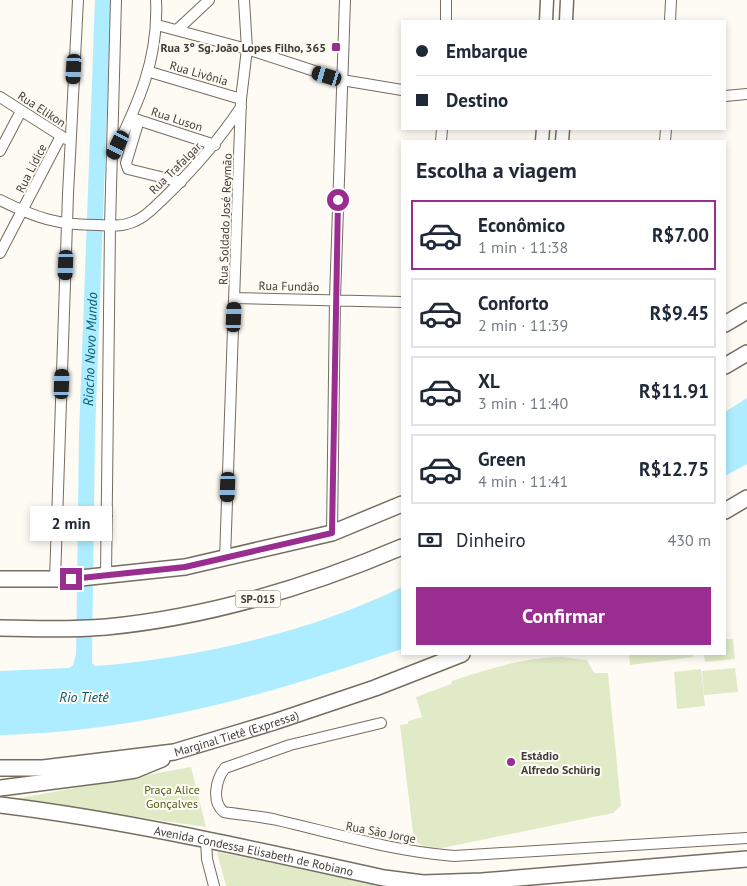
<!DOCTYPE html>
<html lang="pt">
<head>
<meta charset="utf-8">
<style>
	body { margin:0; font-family:"PT Sans",sans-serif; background:#f2f2f3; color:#1f2937; height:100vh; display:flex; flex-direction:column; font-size:19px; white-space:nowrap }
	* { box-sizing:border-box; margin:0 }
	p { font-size:16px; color:#747a83 }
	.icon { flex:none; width:28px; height:28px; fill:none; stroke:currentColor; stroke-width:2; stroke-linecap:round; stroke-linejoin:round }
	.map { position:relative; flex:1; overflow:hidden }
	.side { position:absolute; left:401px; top:140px; width:325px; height:515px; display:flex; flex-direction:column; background:#fff; border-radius:0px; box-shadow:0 2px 8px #0003 }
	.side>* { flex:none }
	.guide { position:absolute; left:401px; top:20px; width:325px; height:110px; border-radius:0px; box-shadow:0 2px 8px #0003; display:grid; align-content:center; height:110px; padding:0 15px; background:#fff }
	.end { position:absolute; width:22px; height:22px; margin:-11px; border:6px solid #992e90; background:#fff; box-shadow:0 0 0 2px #fff }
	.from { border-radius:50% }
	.bubble { position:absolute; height:35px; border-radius:0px; background:#fff; box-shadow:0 2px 8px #0003; font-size:16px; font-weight:800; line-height:35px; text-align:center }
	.car { position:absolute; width:15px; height:30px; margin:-15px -8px; border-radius:6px; box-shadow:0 0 4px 1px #0007; background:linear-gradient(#222 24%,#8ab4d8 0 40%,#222 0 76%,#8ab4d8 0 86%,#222 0) }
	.guide b { display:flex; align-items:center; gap:18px; height:48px; font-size:19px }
	.guide b+b { border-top:1px solid #e0e1e3 }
	.guide i { width:12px; height:12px; background:#1f2937 }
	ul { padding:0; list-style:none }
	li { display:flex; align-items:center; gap:15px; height:70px; margin:0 10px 8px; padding:0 5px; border:2px solid #e0e1e3; border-radius:0px }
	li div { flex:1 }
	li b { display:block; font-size:19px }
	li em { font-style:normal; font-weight:800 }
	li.current { border-color:#992e90 }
	li>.icon { width:45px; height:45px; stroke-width:1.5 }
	h2 { padding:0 15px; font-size:22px; line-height:60px }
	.pay { display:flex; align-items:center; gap:12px; height:55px; padding:0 15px; font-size:19px }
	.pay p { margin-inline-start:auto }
	.primary-button { display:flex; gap:10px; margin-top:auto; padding:10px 15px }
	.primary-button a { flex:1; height:58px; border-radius:0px; background:#992e90; color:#fff; font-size:20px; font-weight:800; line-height:58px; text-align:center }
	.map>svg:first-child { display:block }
	.green { fill:#e0eac7 }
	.water { fill:#aeedff }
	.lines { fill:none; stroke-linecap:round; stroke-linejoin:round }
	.river { stroke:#aeedff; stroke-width:16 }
	.minor-casing { stroke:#756d60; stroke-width:12 }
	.major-casing { stroke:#756d60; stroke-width:15 }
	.highway-casing { stroke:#756d60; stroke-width:18 }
	.minor { stroke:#fff; stroke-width:10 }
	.major { stroke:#fff; stroke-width:12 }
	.highway { stroke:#fff; stroke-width:15 }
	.route { stroke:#992e90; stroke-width:6 }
	.poi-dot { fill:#992e90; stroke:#fefbf4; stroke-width:2 }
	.labels { text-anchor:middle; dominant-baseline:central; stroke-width:4; stroke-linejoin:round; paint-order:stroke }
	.shield { fill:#fefbf4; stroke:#78756f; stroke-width:1 }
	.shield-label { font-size:11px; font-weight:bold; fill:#3f3c36 }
	.poi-label { font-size:12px; font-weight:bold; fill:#3f3c36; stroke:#fefbf4; text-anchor:end }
	.street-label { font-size:12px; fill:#3f3c36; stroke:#fefbf4 }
	.park-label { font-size:12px; fill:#505f15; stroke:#fefbf4 }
	.water-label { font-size:14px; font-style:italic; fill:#065e70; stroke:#fefbf4 }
</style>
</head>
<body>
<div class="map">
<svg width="747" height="886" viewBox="0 0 747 886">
	<rect width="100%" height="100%" fill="#fefbf4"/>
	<!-- green -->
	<path class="green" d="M725,639h8l2,20 -30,3 -1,-8h21z
		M629,654h64v3l-63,8z
		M561,657l26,3 7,13h14l13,133 -8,7 -171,35h-15l-13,-7 -14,-116 8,-1v-3l14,-4 -6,-20 35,-13 1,-3c38,-12 69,-23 109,-24z
		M735,668l3,24 -34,3 -2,-24z
		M701,669l4,37 -28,3 -3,-37z
		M191,767l15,60 -192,-28z
		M217,852l163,32 2,2h-156z"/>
	<!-- water -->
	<path class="water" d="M747,398v66l-22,12v-64z
		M402,587v62c-133,45 -260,83 -402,86v-64l69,-3 4,-3 7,-26h11l1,24 3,3c99,-7 219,-35 307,-79z"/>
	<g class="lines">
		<!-- river -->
		<path class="river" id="s1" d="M84,660l3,-225 16,-435"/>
		<defs>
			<path id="minor" d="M446,21v-21
				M670,21l1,-21
				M157,25l90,24 95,31 60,10
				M177,30l32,-30
				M150,72l91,27
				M725,96l22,-2
				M0,97l66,42
				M135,119l80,26
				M139,120l-13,43 2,6 53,13
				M441,141l1,-12
				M665,141l1,-12
				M0,151l21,-40
				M113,155c25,-51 46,-96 43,-155
				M0,200c36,18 57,25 98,25 13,1 25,2 37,-4 11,-4 19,-14 27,-21 30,-29 56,-58 79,-93
				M0,253l61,-117
				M234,298l168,4
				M58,516h49
				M332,533l3,-234 10,-299
				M225,559l16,-460 6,-50 -3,-49
				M106,577l4,-351 6,-226
				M55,580l13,-386 10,-194
				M381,723l-91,22 -65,23c-9,11 -14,34 -1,44 17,3 36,4 53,8 60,14 115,31 177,36l293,-18
				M206,839l1,20 7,27"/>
			<path id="major" d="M546,21l1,-21
				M566,21l1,-21
				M542,141l1,-12
				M562,141l1,-12"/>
			<g id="highway">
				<path d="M725,324l22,-13"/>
				<path d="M725,366l22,-13"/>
				<path d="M725,511l22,-13"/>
				<path d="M0,579h71l114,-12 147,-34 70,-29"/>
				<path d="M0,628c35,1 71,2 106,-1 103,-10 202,-40 296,-80"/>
				<path id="s2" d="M0,768h43l131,-16 100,-30 101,-34 87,-34"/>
				<path d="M0,788l109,-14 26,-4 27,-11"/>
				<path id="s3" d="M0,805c130,16 256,45 384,73l39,5 59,-2 265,-22"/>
			</g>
		</defs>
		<!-- minor casing -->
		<use href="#minor" class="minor-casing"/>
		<!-- major casing -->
		<use href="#major" class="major-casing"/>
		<!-- highway casing -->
		<use href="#highway" class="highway-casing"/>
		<!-- minor -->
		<use href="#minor" class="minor"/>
		<!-- major -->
		<use href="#major" class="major"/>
		<!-- highway -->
		<use href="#highway" class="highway"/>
	</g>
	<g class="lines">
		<!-- route -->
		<path class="route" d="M71,579l114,-12 147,-34 6,-333"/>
	</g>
	<!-- markers -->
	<g class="poi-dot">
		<rect x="331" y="42" width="10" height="10" rx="2.5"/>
		<circle cx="511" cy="762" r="5"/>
	</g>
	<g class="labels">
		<!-- shield labels -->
		<rect class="shield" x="235.5" y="590.5" width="45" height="17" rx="4"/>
		<g class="shield-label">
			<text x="258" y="599">SP-015</text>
		</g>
		<!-- poi labels -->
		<g class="poi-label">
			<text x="326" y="47">Rua 3º Sg. João Lopes Filho, 365</text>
			<text x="521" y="755" text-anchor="start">Estádio<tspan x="521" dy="14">Alfredo Schürig</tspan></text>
		</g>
		<!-- street labels -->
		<g class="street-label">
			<text transform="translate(199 73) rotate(16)">Rua Livônia</text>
			<text transform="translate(42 109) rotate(33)">Rua Elikon</text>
			<text transform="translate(177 119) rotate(18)">Rua Luson</text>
			<text transform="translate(31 168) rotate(-63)">Rua Lídice</text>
			<text transform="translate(175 168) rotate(-45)">Rua Trafalgar</text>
			<text transform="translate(225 219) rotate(-88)">Rua Soldado José Reymão</text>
			<text transform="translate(289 286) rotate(1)">Rua Fundão</text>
			<text stroke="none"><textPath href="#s2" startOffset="240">Marginal Tietê (Expressa)</textPath></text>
			<text transform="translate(381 832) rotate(11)">Rua São Jorge</text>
			<text stroke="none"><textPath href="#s3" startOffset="258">Avenida Condessa Elisabeth de Robiano</textPath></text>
		</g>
		<!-- park labels -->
		<g class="park-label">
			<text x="172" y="789">Praça Alice<tspan x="172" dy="14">Gonçalves</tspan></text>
		</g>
		<!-- water labels -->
		<g class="water-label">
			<text stroke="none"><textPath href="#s1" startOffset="311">Riacho Novo Mundo</textPath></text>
			<text x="84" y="697">Rio Tietê</text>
		</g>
	</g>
</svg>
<i class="end from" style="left:338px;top:200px"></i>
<i class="end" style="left:71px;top:579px"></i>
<div class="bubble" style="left:30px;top:506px;width:82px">2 min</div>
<i class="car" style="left:74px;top:69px;rotate:183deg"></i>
<i class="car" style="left:327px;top:76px;rotate:287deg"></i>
<i class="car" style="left:118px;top:145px;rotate:206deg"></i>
<i class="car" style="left:66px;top:265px;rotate:182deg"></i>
<i class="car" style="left:234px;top:317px;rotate:2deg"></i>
<i class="car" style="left:62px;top:384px;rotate:2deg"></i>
<i class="car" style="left:228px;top:487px;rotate:182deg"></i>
<div class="guide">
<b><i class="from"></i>Embarque</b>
<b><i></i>Destino</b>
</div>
<section class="side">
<h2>Escolha a viagem</h2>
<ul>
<li class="current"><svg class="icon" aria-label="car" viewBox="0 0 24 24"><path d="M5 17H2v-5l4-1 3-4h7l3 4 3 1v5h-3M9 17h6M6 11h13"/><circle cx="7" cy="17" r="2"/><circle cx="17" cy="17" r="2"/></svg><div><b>Econômico</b><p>1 min · 11:38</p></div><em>R$7.00</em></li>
<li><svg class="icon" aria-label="car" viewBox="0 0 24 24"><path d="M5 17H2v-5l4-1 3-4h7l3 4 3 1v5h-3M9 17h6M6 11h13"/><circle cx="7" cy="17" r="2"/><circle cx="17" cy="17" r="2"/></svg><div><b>Conforto</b><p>2 min · 11:39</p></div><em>R$9.45</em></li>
<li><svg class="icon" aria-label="car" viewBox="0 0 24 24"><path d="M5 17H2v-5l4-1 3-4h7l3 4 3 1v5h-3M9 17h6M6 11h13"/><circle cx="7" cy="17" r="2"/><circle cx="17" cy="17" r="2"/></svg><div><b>XL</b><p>3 min · 11:40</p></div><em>R$11.91</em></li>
<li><svg class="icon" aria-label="car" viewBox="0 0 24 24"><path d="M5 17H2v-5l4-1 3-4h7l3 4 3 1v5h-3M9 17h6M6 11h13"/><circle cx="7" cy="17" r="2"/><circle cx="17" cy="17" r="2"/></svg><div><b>Green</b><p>4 min · 11:41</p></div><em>R$12.75</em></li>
</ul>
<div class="pay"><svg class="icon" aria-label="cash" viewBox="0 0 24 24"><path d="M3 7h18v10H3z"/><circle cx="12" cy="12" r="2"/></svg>Dinheiro<p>430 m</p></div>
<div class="primary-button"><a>Confirmar</a></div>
</section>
</div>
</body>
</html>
